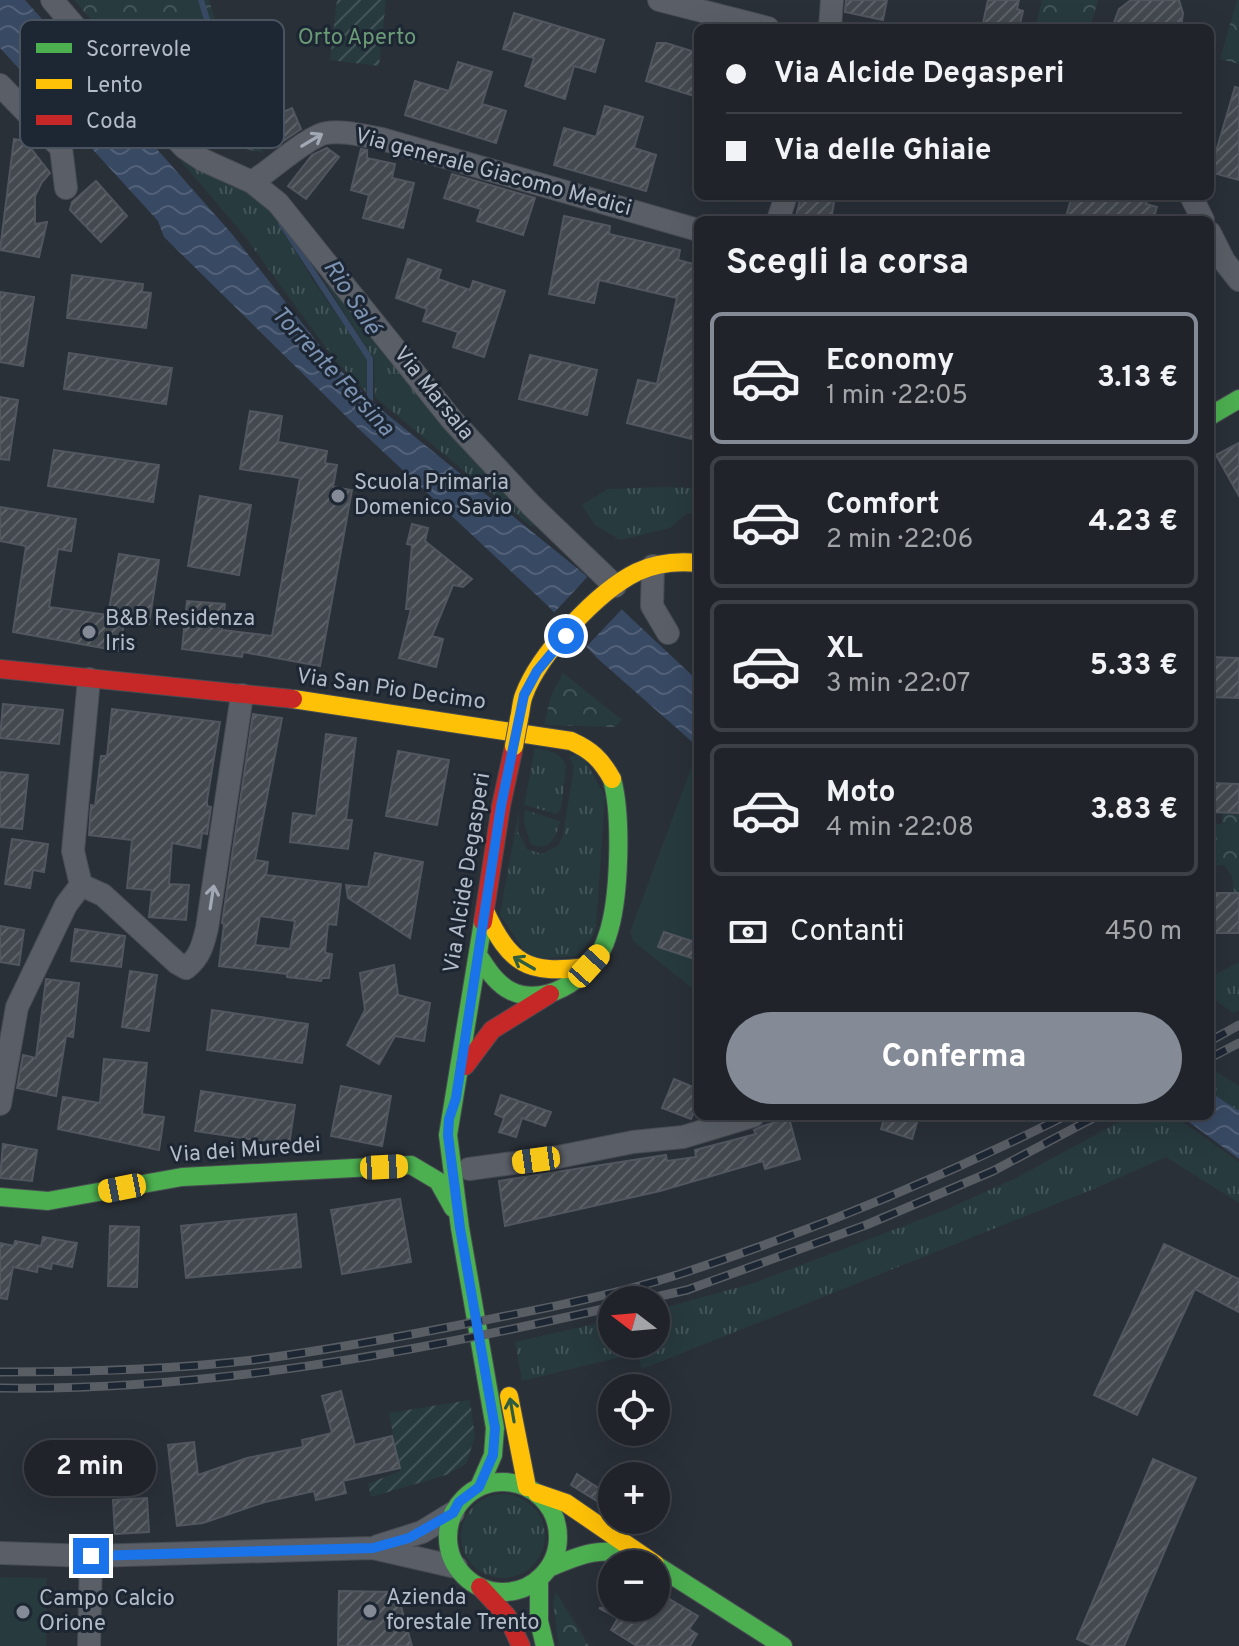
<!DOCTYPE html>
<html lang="it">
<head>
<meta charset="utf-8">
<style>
	body { margin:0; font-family:Overpass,sans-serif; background:#282c32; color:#f1f3f6; height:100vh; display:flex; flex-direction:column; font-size:30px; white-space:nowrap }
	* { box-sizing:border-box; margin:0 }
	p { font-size:26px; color:#a2a4a8 }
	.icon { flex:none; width:44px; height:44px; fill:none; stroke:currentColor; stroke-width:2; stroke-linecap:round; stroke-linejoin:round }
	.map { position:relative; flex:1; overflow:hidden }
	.panel { position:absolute; left:694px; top:216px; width:520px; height:904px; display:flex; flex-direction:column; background:#20242a; border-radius:12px; box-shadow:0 8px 32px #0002,0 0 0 2px #3d4147 }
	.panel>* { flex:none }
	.guide { position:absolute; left:694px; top:24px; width:520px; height:176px; border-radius:12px; box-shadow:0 8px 32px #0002,0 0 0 2px #3d4147; display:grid; align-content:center; height:176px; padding:0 32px; background:#20242a }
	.needle { width:52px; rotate:286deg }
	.tools { position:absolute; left:598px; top:1286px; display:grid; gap:16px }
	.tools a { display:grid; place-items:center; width:72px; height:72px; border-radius:50%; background:#20242a; box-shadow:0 8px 32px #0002,0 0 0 2px #3d4147; font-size:40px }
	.end { position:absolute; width:36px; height:36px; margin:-18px; border:10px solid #1a73e8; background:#fff; box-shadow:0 0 0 4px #fff }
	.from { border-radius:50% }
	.bubble { position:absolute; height:56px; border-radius:28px; background:#20242a; box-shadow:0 8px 32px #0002,0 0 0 2px #3d4147; font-size:26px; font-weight:700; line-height:56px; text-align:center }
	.car { position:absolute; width:24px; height:48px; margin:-24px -12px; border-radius:10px; box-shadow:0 0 6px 2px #0007; background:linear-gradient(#f5c518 24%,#345 0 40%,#f5c518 0 76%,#345 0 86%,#f5c518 0) }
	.guide b { display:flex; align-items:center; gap:28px; height:76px; font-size:30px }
	.guide b+b { border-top:2px solid #3d4147 }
	.guide i { width:20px; height:20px; background:#f1f3f6 }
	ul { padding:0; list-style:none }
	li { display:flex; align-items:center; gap:24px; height:132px; margin:0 16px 12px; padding:0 16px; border:4px solid #3d4147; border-radius:12px }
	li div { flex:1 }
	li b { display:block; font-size:30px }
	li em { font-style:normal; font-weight:700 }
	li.current { border-color:#848b96 }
	li>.icon { width:72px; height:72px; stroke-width:1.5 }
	h2 { padding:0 32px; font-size:36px; line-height:96px }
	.pay { display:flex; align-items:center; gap:20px; height:88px; padding:0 32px; font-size:30px }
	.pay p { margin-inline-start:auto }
	.cta { display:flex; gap:16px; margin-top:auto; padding:16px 32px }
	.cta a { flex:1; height:92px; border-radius:48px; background:#848b96; color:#fff; font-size:32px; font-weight:700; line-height:92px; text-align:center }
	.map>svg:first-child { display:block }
	.grass { fill:url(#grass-tufts) }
	.forest { fill:url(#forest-crowns) }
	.garden { fill:url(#garden-furrows) }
	.pitch { fill:#273a3e }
	.water { fill:url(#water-waves) }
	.pier { fill:#2a3038 }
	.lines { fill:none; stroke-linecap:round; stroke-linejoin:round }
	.stream { stroke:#384963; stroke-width:6 }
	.building { fill:url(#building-hatch); stroke:#52575f; stroke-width:2; fill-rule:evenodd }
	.street-casing { stroke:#484c53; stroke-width:24 }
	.fast-casing { stroke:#484c53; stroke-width:20 }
	.slow-casing { stroke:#484c53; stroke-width:20 }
	.jam-casing { stroke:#484c53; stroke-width:20 }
	.street { stroke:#5a5e66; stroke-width:22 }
	.fast { stroke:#4caf50; stroke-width:18 }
	.slow { stroke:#ffc107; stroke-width:18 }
	.jam { stroke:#c62828; stroke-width:18 }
	.rail-casing { stroke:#595d64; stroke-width:9 }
	.rail { stroke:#1d2633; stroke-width:6; stroke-dasharray:18; stroke-linecap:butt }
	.slow-bridge-casing { stroke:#484c53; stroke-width:20; stroke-linecap:butt }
	.slow-bridge { stroke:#ffc107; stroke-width:18 }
	.oneway { stroke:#a2a9b5 }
	.oneway2 { stroke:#305d3f }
	.route { stroke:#1a73e8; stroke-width:10 }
	.poi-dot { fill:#848b96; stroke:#1d2633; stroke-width:3 }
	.labels { text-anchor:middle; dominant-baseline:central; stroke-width:6; stroke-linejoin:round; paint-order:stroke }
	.park-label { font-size:22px; fill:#6b9a76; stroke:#1d2633 }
	.street-label { font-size:22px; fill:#b4bcc9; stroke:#1d2633 }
	.poi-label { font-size:22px; fill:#b4bcc9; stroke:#1d2633; text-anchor:start }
	.water-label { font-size:24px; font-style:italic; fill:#7c92b1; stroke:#1d2633 }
	.key { fill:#1d2633; stroke:#4a5360; stroke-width:2 }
	.key-label { font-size:22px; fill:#b4bcc9 }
</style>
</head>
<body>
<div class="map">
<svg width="1239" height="1646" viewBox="0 0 1239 1646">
	<defs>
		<pattern id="grass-tufts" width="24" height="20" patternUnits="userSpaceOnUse" patternTransform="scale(2)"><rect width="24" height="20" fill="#273a3e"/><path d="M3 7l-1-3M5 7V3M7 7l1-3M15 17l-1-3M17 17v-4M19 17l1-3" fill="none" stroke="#445559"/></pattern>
		<pattern id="forest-crowns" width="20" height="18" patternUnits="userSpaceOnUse" patternTransform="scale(2)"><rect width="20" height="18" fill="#273a3e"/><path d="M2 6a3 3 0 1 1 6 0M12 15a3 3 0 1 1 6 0" fill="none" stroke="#445559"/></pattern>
		<pattern id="garden-furrows" width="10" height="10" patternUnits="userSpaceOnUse" patternTransform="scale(2)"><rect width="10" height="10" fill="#273a3e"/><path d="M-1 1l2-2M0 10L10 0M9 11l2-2" fill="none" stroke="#445559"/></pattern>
		<pattern id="water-waves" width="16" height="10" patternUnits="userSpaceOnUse" patternTransform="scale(2)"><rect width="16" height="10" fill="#384963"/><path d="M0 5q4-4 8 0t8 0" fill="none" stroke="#526178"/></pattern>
		<pattern id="building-hatch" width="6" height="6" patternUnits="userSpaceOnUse" patternTransform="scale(2)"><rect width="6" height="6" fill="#444950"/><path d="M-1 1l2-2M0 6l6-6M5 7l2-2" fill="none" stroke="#5d6168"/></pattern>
	</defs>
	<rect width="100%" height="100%" fill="#2a3038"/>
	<!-- grass -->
	<path class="grass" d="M175,149l56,31 37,25 44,74 55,79v35l-32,-33 -92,-126 -70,-82z
		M304,250l232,272 -4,5 -157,-130 -1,-38z
		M662,487l36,1v27l-11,-2 -17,15 -50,12 -25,-15 -13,-20 26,-16z
		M535,748c14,3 27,4 31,19l-5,42 -4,5 -33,-9z
		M582,754l23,43 -9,130 -5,13 -15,16 -46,3 -30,-44 19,-106 -1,23 9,17 15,5 17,-9 4,-10 11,-68 -5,-11z
		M525,810l35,11c-3,15 -10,32 -29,23l-7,-21z
		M1239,962v48l-6,3 -23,-17v-18z
		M1217,1072l22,14v25l-29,-19v-13z
		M1130,1116h44l65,46v41l-73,-46 -70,31 -454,181 -5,-16 -115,28 -7,-39 97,-22v24h44v-34l98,-27 189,-72 73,-33z
		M461 1536a42 42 0 1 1 84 0a42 42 0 1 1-84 0Z"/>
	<!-- forest -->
	<path class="forest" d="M74,0h135l28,89 27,64 -70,-15z
		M1042,0h56l-8,28h-55z
		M1237,0h2v64l-19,-5z
		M563,673l59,47 -7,7 -71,-2 7,-29z
		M1223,813l16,2v78h-5l-2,-17 -8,-11 -11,1 -3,-3v-39h11z
		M556,1592l33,54h-30l-6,-44z"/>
	<!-- garden -->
	<path class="garden" d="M337,0h49l-7,66 -49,-6z
		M470,1400l5,37 -9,27 -20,11 -75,22 -3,-13 32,-13 -11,-58z"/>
	<!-- pitch -->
	<path class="pitch" d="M693,763l5,5v225l-65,-52 -3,-9z
		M0,1577l47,1 -1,68h-46z"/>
	<!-- water -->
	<path class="water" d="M0,0h25l207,234 103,131 43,42 205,166 115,108v66l-101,-89 -49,-52 -187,-175 -197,-194 -6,-16 -158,-173z
		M1210,1092l29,19v48l-58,-43h29z"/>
	<!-- pier -->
	<path class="pier" d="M590,574l34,33 -38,40 -34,-32z"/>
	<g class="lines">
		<!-- stream -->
		<path class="stream" d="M201,0l44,145
			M281,223l89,136v46"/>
	</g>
	<!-- building -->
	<path class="building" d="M846,0h41l-4,20 -38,-8z
		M988,0h31l-2,9 6,2 -4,17h-37z
		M1131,0h48l4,13 -2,15h-69l7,-19z
		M514,13l90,27 -9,32 -21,-6 -9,33 -40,-13 9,-28 -31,-9z
		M657,43h9l32,10v29l-4,14 -48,-15z
		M458,62l34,10 -10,32 24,7 -10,32 -91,-28 10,-34 34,10z
		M1235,87l4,1v92l-29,-8z
		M605,106l38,11 -9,31 22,7 -10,36 -92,-26 10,-37 32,9z
		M292,108l9,21 -25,17 -11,-26z
		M14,139l11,2 25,32 -8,9 -7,14v28l12,-2 -8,35 -39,-7z
		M327,148l12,9 -33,42 -18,-13 24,-31z
		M361,149l6,1v8l28,6 -3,14 22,5 -11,45 -40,-10 6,-23 -18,-5z
		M452,174l83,24 -12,37 -46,-14 4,-12 -37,-11z
		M96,181l31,35 -26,26 -31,-32 2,-8z
		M801,196h34l-4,24h-36z
		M1072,196h76l-2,8 11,3 -4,13h-88z
		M564,216l46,10 -1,8 71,16 -2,10 20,5v148l-6,26 -65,-16 11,-43 19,4 20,-86 -78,-18 -5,23 -45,-9z
		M408,259l33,11 -3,9 32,11 3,-9 32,10 -21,66 -31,-10 5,-15 -35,-11 4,-12 -31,-11z
		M72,275l71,9 -1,8 9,1 -5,35 -79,-10z
		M0,292l34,5 -11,69 -23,-4z
		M69,353l103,15 -6,36 -102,-15z
		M530,355l67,15 -10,45 -68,-16z
		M0,397l18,3 -9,60 -9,-1z
		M250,411l32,5 -4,26 49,9 -2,12 12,2 -4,22 19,3 -32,176 -77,-14 -1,5 -60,-8 5,-48 38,3 -3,26 50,6 28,-158 -60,-9z
		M1239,443v53l-23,-41z
		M54,450l105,15 -6,37 -105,-16z
		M200,496l51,9 -12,70 -51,-9z
		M0,507l76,12 -5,32 -13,-2 -9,58 59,8 11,-61 40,6 -10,64 -25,-3 -4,30 -107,-19 13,-86 -26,-5z
		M412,524l16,4 -3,13 47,38 -9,8 -10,-2 -21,51 11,3 -7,28 -37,-9 12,-49h-5l6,-64 -5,-1z
		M1210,657l29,1v40l-29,-1z
		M3,704l60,6 -4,34 -59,-6z
		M112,709l108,13 -13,78v6l4,1 -4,27 -5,-1 -2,15 -28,-5 -3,41 20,1 -3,35 -37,-3 3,-27 -25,-2 5,-48 -43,-5 2,-30 4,1 6,-50h6z
		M253,714l29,4 -27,142 13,2 -2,13 75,9 -5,41 -8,-1 -3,29 7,1 -3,24h-7l-1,3 -34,-4v-3l-68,-8 5,-42 -2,-1zM260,916l35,5 -5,28 -35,-4z
		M326,734l30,4 -10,82h6l-4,29 -58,-7 3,-29 23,3z
		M398,751l51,9 -12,65 -51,-9z
		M0,772l28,3 -6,54 -22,-2z
		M1210,783l29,1v29l-29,-1z
		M12,839l36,5 -4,28 -11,-2 -3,18 -25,-4z
		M375,853l48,9 -13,76 -62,-40 -2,-13 22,2z
		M1210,893h29v40h-29z
		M0,926l24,4 -5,35 -19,-3z
		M75,929l50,7 -4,31 -50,-6z
		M664,932l34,11v17l-40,-13z
		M394,965l4,30 32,8 -6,38 -29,-5 -16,28 -32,-19 18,-35 -5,-37z
		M130,971l27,4 -8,56 -27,-4z
		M46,979l33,4 -6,54 -7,-1 -10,60 -39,-8 6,-33 13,3z
		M212,1010l96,14 -6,39 -95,-13z
		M104,1059l43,4 -5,51 22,3 -5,33 -101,-21 5,-32 37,6z
		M674,1079l24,10v12l-7,18 -29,-11z
		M341,1086l50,10 -9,50 -51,-10z
		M201,1091l94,14 -6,40 -94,-14z
		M501,1095l50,17 -6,14 -23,-8 -6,19 -17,-5 5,-14 -9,-4z
		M885,1116h34l-7,23 -31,-10z
		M789,1118l11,41 -35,10 -2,-8 -103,30 -155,35 -6,-45 167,-26 1,6 29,-4 -1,-7 61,-16 -2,-4 9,-4z
		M3,1144l34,6 -5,31 -32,-3z
		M400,1199l11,63 -69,12 -11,-64z
		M296,1214l5,53 -115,11 -5,-52z
		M110,1226l29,1 -2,60 -29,-1z
		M43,1237l34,6 -5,24 -20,-4 -1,6 -13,-3 -1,6 -24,-5 -6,32 -7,-1v-55l14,3 1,-5 26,5z
		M1164,1244l75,35v33l-44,-23 -58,126 -43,-20z
		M341,1391l14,54 37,-9 8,32 -57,13 3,12 -30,7 -2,-9 -49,11 -62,21 -26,3 -9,-81 26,-3 4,33 49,-17 56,-11 -1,-7 30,-7 -10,-37z
		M1153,1459l43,19 -72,168h-31l-16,-7z
		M577,1474l26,17 -6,10 -26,-16z
		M147,1498l2,34 -34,2 -2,-34z
		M339,1591l58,1 15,54h-74z
		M656,1591l42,25 -9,13 8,5 -7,12h-53l-26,-16 7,-12 -19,-10h57z"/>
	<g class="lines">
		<defs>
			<path id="street" d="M52,0l85,99 48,49 18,12 49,22 26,21 174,217 79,85 84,81
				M659,0l109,28
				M830,28l2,-28
				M0,85l61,63 5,40
				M252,182c18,-11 56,-46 74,-49 18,-3 38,3 56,6l316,91
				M1191,196l12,24
				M778,220l8,-24
				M1210,233l14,28 15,19
				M653,566l-1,40 16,27
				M81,885l22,10 74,68 9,5c14,-11 17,-23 21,-40l35,-233
				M81,885l-8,-34 16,-172
				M0,1104l17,-97 49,-102 15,-20
				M469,1169l89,-12 75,-15 50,-5 70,-21
				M378,1546l44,-14 31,-19
				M0,1553l91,3 282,-8 83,19
				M89,1646l2,-90"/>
			<path id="fast" d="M1210,416l29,-17
				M478,955c9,13 17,28 33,36 38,18 85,-18 96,-54 13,-37 15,-121 5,-158
				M0,1197l48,4 134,-24 229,-12 27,16 15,27
				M448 1537a55 55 0 1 1 110 0a55 55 0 1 1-110 0Z
				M479,1487l14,-32 2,-27 -35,-200 -12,-93 35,-213
				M656,1565l127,81
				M549,1568c37,-16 48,-19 88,-15
				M539,1579v42l6,25"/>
			<path id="slow" d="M293,699l278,42c20,9 30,18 41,38
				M519,719c2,-8 2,-17 5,-24 15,-41 74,-104 113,-123 19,-9 41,-11 61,-9
				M485,911c25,53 42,64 101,56
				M509,1396l18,91
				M537,1493l29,10 89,61"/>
			<path id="jam" d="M0,669l293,30
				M483,922l18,-116 13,-60
				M465,1066l27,-36 58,-36
				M480,1587l27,29 14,30"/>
		</defs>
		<!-- street casing -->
		<use href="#street" class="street-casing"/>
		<!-- fast casing -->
		<use href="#fast" class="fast-casing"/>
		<!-- slow casing -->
		<use href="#slow" class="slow-casing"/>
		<!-- jam casing -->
		<use href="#jam" class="jam-casing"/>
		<!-- street -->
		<use href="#street" class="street"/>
		<!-- fast -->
		<use href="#fast" class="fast"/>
		<!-- slow -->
		<use href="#slow" class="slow"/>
		<!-- jam -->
		<use href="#jam" class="jam"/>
		<defs>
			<path id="rail" d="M1210,1041l29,-16
				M1210,1058l29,-15
				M642,1300l45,-10 179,-65 127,-54 104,-55
				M0,1372c84,0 170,-2 253,-12 76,-10 152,-24 227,-39 66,-13 135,-26 200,-47 132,-43 261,-96 385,-158
				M0,1388c207,3 411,-35 612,-81"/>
		</defs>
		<!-- rail casing -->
		<use href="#rail" class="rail-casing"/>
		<!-- rail -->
		<use href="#rail" class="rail"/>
		<defs>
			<path id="slow-bridge" d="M514,746l5,-27"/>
		</defs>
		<!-- slow-bridge casing -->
		<use href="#slow-bridge" class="slow-bridge-casing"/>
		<!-- slow-bridge -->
		<use href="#slow-bridge" class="slow-bridge"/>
	</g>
	<!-- one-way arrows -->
	<defs><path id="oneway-shaft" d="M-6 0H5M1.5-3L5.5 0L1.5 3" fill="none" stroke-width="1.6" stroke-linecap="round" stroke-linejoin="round" transform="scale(2)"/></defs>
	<g class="oneway">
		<use href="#oneway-shaft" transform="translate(312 140) rotate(-31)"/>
		<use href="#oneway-shaft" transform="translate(212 897) rotate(-81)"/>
	</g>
	<g class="oneway2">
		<use href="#oneway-shaft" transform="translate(524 963) rotate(-150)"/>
		<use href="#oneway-shaft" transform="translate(512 1410) rotate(-100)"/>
	</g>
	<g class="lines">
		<!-- route -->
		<path class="route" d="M91,1556l282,-8 36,-10 44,-25 6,-11 20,-15 14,-32 2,-27 -35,-200 -12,-93 1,-16 7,-21 45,-292 23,-111 13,-24 29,-35"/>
	</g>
	<!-- markers -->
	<g class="poi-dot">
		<circle cx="338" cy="496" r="8"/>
		<circle cx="89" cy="632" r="8"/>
		<circle cx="370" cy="1611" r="8"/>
		<circle cx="23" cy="1612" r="8"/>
	</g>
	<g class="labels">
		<!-- park labels -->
		<g class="park-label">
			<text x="357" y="38">Orto Aperto</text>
		</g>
		<!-- street labels -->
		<g class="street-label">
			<text transform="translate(493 173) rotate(15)">Via generale Giacomo Medici</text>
			<text transform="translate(433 394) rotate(51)">Via Marsala</text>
			<text transform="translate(391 690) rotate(8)">Via San Pio Decimo</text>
			<text transform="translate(468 873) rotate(-81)">Via Alcide Degasperi</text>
			<text transform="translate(245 1151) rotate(-4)">Via dei Muredei</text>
		</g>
		<!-- poi labels -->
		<g class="poi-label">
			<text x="354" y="483">Scuola Primaria<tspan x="354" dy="25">Domenico Savio</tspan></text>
			<text x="105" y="619">B&amp;B Residenza<tspan x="105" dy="25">Iris</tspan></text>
			<text x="386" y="1598">Azienda<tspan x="386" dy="25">forestale Trento</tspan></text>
			<text x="39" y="1599">Campo Calcio<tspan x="39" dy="25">Orione</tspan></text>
		</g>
		<!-- water labels -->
		<g class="water-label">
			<text transform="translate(351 298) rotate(57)">Rio Salé</text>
			<text transform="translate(332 372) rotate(47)">Torrente Fersina</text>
		</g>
	</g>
	<!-- legend -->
	<rect x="20" y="20" width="264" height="128" rx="12" class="key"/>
	<rect x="36" y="43" width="36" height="10" fill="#4caf50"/>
	<rect x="36" y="79" width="36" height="10" fill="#ffc107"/>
	<rect x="36" y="115" width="36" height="10" fill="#c62828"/>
	<g class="key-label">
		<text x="86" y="56">Scorrevole</text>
		<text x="86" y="92">Lento</text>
		<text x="86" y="128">Coda</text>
	</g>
</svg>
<div class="tools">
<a><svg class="needle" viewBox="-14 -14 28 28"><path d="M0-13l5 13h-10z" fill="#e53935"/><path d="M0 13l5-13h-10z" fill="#a2a4a8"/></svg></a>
<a><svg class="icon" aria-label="locate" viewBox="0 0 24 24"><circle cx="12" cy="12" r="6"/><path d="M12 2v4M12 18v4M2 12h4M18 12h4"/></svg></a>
<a>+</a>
<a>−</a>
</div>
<i class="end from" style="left:566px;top:636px"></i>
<i class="end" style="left:91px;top:1556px"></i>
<div class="bubble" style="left:24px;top:1440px;width:132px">2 min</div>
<i class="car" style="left:589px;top:966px;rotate:42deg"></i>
<i class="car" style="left:536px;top:1160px;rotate:262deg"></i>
<i class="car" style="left:384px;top:1167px;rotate:87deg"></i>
<i class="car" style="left:122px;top:1188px;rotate:259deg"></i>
<div class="guide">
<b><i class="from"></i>Via Alcide Degasperi</b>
<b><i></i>Via delle Ghiaie</b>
</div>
<section class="panel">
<h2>Scegli la corsa</h2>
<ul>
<li class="current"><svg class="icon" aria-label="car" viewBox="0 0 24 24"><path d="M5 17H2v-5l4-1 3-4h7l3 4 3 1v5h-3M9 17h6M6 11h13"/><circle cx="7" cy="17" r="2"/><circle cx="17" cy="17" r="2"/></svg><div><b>Economy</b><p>1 min · 22:05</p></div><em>3.13 €</em></li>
<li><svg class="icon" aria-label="car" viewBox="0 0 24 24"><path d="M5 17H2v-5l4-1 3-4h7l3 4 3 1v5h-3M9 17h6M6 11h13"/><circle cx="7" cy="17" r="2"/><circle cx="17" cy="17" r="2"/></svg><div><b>Comfort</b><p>2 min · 22:06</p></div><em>4.23 €</em></li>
<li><svg class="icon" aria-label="car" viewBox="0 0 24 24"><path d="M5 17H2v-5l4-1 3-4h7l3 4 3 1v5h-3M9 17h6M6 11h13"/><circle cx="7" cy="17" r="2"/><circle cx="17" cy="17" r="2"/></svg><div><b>XL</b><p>3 min · 22:07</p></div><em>5.33 €</em></li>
<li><svg class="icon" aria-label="car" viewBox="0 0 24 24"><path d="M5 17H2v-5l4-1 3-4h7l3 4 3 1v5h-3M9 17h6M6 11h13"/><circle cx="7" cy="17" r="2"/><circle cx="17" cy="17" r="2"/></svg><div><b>Moto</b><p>4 min · 22:08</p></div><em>3.83 €</em></li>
</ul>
<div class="pay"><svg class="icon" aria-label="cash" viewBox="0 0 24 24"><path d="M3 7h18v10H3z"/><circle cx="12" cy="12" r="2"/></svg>Contanti<p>450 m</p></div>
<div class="cta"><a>Conferma</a></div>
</section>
</div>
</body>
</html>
